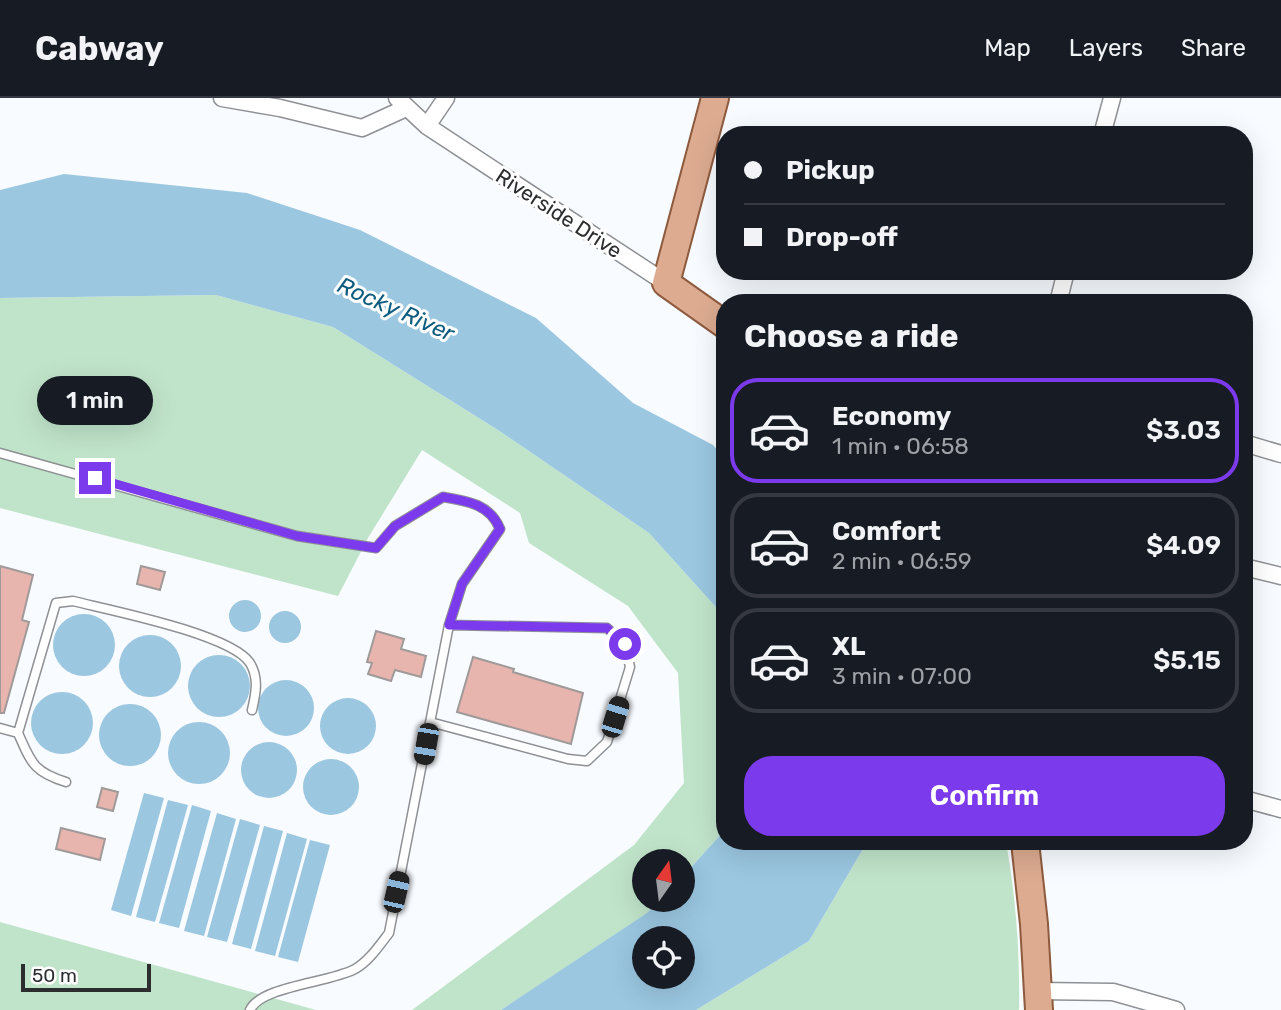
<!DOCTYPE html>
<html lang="en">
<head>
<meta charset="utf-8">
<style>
	body { margin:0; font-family:Rubik,sans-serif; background:#20242c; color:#f1f3f6; height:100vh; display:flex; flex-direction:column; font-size:26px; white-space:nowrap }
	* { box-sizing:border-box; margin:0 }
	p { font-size:23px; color:#9ea1a6 }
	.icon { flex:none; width:38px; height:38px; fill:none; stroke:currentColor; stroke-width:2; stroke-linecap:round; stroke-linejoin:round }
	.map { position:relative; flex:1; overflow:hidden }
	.sheet { position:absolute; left:716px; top:196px; width:537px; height:556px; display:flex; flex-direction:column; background:#171b24; border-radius:28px; box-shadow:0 7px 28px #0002 }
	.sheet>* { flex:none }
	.guide { position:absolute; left:716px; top:28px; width:537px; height:154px; border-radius:28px; box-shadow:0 7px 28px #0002; display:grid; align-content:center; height:154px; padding:0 28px; background:#171b24 }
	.needle { width:46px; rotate:14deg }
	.buttons { position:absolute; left:632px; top:751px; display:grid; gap:14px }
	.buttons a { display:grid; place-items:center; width:63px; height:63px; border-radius:50%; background:#171b24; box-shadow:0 7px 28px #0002; font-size:35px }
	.scale { position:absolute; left:21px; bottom:18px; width:130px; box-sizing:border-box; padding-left:7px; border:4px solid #2b2d2e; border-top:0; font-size:19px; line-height:24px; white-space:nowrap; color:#2b2d2e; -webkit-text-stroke:5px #fff; paint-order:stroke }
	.end { position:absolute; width:32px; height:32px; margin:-16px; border:9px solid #7c3aed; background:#fff; box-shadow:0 0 0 4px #fff }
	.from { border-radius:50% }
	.bubble { position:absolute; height:49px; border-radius:24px; background:#171b24; box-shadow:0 7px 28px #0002; font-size:23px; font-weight:600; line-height:49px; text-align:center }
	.car { position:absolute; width:21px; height:42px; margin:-21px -10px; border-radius:9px; box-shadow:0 0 5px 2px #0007; background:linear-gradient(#222 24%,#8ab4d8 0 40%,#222 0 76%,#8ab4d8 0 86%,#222 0) }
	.guide b { display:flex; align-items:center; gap:24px; height:66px; font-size:26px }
	.guide b+b { border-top:2px solid #363941 }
	.guide i { width:18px; height:18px; background:#f1f3f6 }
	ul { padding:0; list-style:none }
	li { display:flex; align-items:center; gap:21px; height:105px; margin:0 14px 10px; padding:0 14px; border:4px solid #363941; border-radius:28px }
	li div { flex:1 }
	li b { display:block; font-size:26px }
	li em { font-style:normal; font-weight:600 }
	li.on { border-color:#7c3aed }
	li>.icon { width:63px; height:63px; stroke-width:1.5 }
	h2 { padding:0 28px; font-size:32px; line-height:84px }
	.button { display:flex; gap:14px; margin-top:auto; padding:14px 28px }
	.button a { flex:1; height:80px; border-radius:28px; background:#7c3aed; color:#fff; font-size:28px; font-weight:600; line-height:80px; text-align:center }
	header { display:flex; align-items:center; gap:42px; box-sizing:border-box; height:98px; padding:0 35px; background:#171b24; border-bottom:2px solid #363941 }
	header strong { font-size:33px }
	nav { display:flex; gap:38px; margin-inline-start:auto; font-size:24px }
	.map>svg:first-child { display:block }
	.green { fill:#c0e4ca }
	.water { fill:#9bc7e1; fill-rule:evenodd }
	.building { fill:#e7b5ad; stroke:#9f9a99; stroke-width:2 }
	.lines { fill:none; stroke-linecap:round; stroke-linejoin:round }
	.service-casing { stroke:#8e9194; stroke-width:11 }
	.minor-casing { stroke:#8e9194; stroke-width:19 }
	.primary-casing { stroke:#8e5a3e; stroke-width:30 }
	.service { stroke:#fff; stroke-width:8 }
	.minor { stroke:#fff; stroke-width:16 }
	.primary { stroke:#dcab90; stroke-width:26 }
	.route { stroke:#7c3aed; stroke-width:9 }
	.labels { text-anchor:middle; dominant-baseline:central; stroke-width:6; stroke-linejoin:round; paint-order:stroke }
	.street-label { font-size:21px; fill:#2b2d2e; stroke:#fff }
	.water-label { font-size:23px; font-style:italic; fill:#0e5c7f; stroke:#fff }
</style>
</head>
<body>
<header>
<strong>Cabway</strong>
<nav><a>Map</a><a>Layers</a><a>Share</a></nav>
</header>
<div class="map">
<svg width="1281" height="912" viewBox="0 0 1281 912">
	<rect width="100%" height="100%" fill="#f8fbff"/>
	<!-- green -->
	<path class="green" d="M216,197l117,32 165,103 151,103 75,83v215l-41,45 -1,-15h-38v39h16l-12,13 -147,97h-89l222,-165 50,-62 -6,-110 -50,-67 -99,-63 -9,-30 -98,-63 -54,88 -30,58 -338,-88v-210z
		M867,744h139c10,55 14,112 13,168h-323l113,-69z
		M0,824l316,88h-316z"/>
	<!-- water -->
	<path class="water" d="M64,76l183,19 113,37 176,88 97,85 80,42 11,12v159l-75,-83 -151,-103 -165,-103 -117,-32 -216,3v-108z
		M229 518a16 16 0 1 1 32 0a16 16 0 1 1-32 0Z
		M269 529a16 16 0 1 1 32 0a16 16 0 1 1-32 0Z
		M53 547a31 31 0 1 1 62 0a31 31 0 1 1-62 0Z
		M119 568a31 31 0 1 1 62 0a31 31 0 1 1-62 0Z
		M188 588a31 31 0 1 1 62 0a31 31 0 1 1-62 0Z
		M258 610a28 28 0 1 1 56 0a28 28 0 1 1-56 0Z
		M31 625a31 31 0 1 1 62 0a31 31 0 1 1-62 0Z
		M320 628a28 28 0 1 1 56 0a28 28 0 1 1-56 0Z
		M99 637a31 31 0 1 1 62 0a31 31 0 1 1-62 0Z
		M168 655a31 31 0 1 1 62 0a31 31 0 1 1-62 0Z
		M241 672a28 28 0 1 1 56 0a28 28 0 1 1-56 0Z
		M303 689a28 28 0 1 1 56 0a28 28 0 1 1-56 0Z
		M144,695l20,5 -33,118 -20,-6z
		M168,702l20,5 -33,117 -19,-5z
		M192,707l19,6 -32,117 -20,-5z
		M217,715l19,6 -32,117 -20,-5z
		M240,721l20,6 -33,117 -20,-5z
		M264,728l19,5 -32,118 -19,-5z
		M724,733v11h143l-58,99 -113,69h-195l146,-97 13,-13h22l1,-24zM644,840h38v38h-38z
		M287,735l20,6 -32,117 -20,-5z
		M310,742l20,5 -32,117 -20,-5z"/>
	<!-- building -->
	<path class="building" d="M0,468l33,9 -11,45 7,2 -25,91h-4z
		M141,468l24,6 -5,18 -23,-6z
		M376,533l28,8 -3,10 25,7 -5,21 -26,-7 -4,11 -23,-7 4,-11 -5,-1z
		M473,559l41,12 -1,3 70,21 -12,51 -114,-32z
		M102,690l16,4 -5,19 -16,-4z
		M61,730l44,11 -5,21 -44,-11z"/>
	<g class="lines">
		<defs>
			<path id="service" d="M0,355l297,83 79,12 19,-22 48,-29c24,4 47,7 57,32l-38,55 -13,41
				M0,630l18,5 38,-130 17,-2c36,9 158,33 177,62 9,15 6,30 2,47
				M18,635c13,29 15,39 48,49
				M250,912c11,-24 79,-27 105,-41 14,-8 24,-23 34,-36l60,-308 158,3 18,16 5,23 -23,75 -20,19 -19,-2 -138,-37"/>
			<path id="minor" d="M222,0l58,10 82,20 44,-20
				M397,0l30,28 239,157
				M427,28l19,-28
				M1102,37l10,-37
				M1058,205l8,-32
				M1244,345l37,11
				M1244,469l37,9
				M1244,701l37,10
				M1038,893l75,1 63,18"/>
			<path id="primary" d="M715,0l-49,185 58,41
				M1025,744l9,82 5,86"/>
		</defs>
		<!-- service casing -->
		<use href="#service" class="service-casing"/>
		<!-- minor casing -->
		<use href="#minor" class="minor-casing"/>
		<!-- primary casing -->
		<use href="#primary" class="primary-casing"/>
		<!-- service -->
		<use href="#service" class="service"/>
		<!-- minor -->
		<use href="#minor" class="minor"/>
		<!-- primary -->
		<use href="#primary" class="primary"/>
	</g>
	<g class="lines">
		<!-- route -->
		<path class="route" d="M95,380l202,58 79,12 19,-22 48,-29c24,4 47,7 57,32l-38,55 -13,41 158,3 18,16"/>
	</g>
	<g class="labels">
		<!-- street labels -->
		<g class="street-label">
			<text transform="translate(559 115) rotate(33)">Riverside Drive</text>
		</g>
		<!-- water labels -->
		<g class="water-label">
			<text transform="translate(396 211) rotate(24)">Rocky River</text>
		</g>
	</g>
</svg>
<div class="buttons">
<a><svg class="needle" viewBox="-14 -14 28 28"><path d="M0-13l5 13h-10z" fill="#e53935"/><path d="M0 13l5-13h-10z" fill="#9ea1a6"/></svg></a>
<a><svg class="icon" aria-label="locate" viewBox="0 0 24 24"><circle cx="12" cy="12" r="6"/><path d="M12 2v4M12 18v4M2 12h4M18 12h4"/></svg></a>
</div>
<div class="scale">50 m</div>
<i class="end from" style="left:625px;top:546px"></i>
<i class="end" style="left:95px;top:380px"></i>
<div class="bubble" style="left:37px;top:278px;width:116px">1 min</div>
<i class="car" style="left:615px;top:619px;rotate:17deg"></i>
<i class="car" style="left:426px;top:646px;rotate:190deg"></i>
<i class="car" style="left:396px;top:794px;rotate:13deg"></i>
<div class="guide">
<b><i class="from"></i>Pickup</b>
<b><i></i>Drop-off</b>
</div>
<section class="sheet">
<h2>Choose a ride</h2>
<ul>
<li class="on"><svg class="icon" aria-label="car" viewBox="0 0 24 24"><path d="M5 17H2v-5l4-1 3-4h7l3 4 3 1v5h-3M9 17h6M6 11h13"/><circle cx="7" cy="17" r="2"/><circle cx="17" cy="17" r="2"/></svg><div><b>Economy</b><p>1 min · 06:58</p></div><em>$3.03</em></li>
<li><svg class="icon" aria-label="car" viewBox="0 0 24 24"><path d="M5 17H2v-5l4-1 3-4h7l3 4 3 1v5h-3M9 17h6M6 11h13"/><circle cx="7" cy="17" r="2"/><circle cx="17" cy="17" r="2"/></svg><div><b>Comfort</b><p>2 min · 06:59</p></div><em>$4.09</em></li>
<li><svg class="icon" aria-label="car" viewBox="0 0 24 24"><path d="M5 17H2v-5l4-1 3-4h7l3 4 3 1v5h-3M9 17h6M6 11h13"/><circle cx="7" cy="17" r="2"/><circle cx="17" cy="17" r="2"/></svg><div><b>XL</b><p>3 min · 07:00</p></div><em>$5.15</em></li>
</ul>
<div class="button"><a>Confirm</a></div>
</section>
</div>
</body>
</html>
